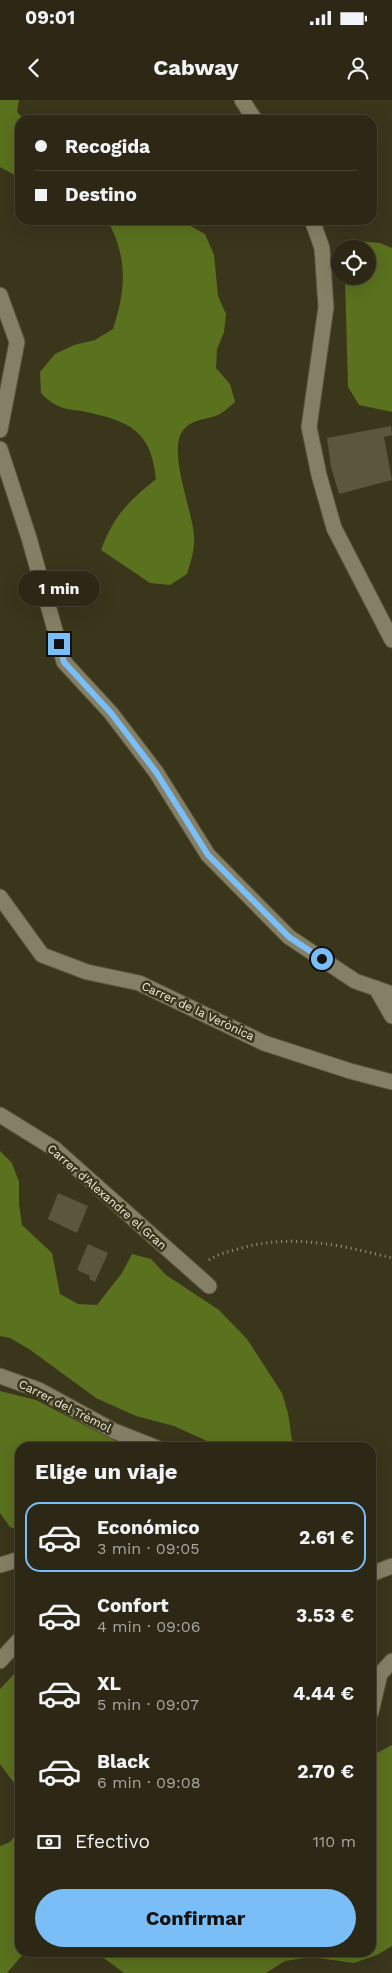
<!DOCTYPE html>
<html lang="es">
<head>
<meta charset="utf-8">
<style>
	body { margin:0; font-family:"Work Sans",sans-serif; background:#383422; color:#f1f3f6; height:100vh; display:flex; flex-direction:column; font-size:19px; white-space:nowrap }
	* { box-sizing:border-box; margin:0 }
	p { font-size:16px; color:#a6a6a0 }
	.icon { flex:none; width:28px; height:28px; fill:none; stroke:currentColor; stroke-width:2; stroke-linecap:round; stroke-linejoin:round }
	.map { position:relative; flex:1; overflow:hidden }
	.sheet { position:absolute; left:15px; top:1342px; width:361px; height:515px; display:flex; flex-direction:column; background:#2c2815; border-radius:15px; box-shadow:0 5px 20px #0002,0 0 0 1px #484434 }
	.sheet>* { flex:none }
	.hud { position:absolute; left:15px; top:15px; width:362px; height:110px; border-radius:15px; box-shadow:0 5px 20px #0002,0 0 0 1px #484434; display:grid; align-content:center; height:110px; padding:0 20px; background:#2c2815 }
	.fabs { position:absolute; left:331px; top:140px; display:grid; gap:10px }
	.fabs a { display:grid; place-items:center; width:45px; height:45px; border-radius:50%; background:#2c2815; box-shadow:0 5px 20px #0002,0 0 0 1px #484434; font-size:25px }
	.end { position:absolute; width:22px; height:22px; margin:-11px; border:6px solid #7abef8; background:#111; box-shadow:0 0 0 2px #111 }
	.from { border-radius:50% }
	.bubble { position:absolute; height:35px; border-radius:18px; background:#2c2815; box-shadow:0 5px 20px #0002,0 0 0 1px #484434; font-size:16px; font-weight:700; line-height:35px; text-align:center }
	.hud b { display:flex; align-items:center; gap:18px; height:48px; font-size:19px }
	.hud b+b { border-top:1px solid #484434 }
	.hud i { width:12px; height:12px; background:#f1f3f6 }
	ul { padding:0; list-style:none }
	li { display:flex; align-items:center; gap:15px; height:70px; margin:0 10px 8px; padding:0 10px; border:2px solid transparent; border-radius:15px }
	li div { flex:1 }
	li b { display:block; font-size:19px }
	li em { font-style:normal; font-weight:700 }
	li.active { border-color:#7abef8 }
	li>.icon { width:45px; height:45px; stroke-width:1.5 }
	h2 { padding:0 20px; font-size:22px; line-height:60px }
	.pay { display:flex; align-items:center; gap:12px; height:55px; padding:0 20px; font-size:19px }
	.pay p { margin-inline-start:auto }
	.primary-button { display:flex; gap:10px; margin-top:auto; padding:10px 20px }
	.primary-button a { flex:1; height:58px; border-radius:30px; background:#7abef8; color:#111; font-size:20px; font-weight:700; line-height:58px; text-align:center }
	.status { display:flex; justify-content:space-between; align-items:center; height:35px; padding:0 25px; background:#2c2815; direction:ltr }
	.status svg { height:14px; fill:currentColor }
	header { display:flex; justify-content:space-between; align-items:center; height:65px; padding:0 20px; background:#2c2815; font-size:22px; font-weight:700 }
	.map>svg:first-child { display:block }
	.forest { fill:#5a711e }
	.building { fill:#5b563c }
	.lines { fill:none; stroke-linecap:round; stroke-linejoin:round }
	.street-casing { stroke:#57533c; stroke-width:17 }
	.secondary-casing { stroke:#57533c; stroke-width:17 }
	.path { stroke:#999682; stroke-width:3; stroke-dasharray:1 4; stroke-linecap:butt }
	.street { stroke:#858065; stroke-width:15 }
	.secondary { stroke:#858065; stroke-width:15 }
	.route { stroke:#7abef8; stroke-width:6 }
	.labels { text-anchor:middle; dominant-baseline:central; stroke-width:5; stroke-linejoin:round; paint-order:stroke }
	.street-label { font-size:12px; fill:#eeebdc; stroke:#3a361c }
</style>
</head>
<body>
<div class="status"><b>09:01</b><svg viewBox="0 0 49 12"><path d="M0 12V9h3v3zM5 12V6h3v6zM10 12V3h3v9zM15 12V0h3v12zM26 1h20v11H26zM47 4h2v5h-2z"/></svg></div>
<header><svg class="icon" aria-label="back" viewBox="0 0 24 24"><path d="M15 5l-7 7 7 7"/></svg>Cabway<svg class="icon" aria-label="person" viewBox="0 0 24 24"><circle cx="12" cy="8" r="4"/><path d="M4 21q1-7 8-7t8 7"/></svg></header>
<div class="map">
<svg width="392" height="1873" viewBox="0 0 392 1873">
	<rect width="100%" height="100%" fill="#3a361c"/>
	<!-- forest -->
	<path class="forest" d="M0,0h19l-2,12 8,8h-5v58l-20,-11z
		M107,120h73l25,14 9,21 4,41 8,18 -2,18 -7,17 -1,19 14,16 5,18c-5,4 -10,9 -15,12 -12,6 -25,4 -35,14 -20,19 8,83 9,108 1,14 -3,25 -7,38l-17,11 -20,-2 -49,-33c13,-35 27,-48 55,-71 -5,-51 -29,-58 -74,-68 -8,-1 -19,-2 -26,-6 -6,-3 -11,-8 -15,-12l-1,-21 15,-18 19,-9 21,-5 18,-11c13,-39 15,-73 -6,-109z
		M359,141l21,2 12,5v164l-33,-7 -11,-18 -3,-108 1,-3h22v-27h-13z
		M0,1051l12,12 7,19v22l3,21 30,28 8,41 18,10 19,1 25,-32 10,-19 19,5 15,16 53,35 28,29 35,54 6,20 5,34h-73l-46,-21 -38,-10 -40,-18 -67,-49 -19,-11 -10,-2z
		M0,1291l36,9 91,47 -107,1v82l-10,-3 -10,-14z
		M20,1568v123l-20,-27v-75z
		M392,1645v201l-15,9 -23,8 -43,-6 -26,4 -19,12h-142l-27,-20 274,-1v-196z
		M20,1729v123l4,1 -17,20h-7v-127l10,-4z"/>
	<!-- building -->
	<path class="building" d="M391,326l1,9 -8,2 8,43 -53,14 -8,-27 -4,-29z
		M58,1093l30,13 -11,27 -29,-14z
		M88,1144l20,9 -13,29 -6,-3 1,-3 -13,-6z"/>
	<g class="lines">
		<defs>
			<path id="street" d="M242,0l13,20
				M312,120l10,28 4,59 -17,120 10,48 15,53 58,112
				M0,195l17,47 -17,88
				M0,349l29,89 35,124 47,51 45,59 52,83 81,82 66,44 37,13
				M0,797l42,58 45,17 52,11 125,60 86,28 42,11
				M376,888l16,28
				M0,1015l55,34 154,137
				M0,1276l39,14 75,41 43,17
				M371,1474l21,-8
				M0,1561l20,-22
				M371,1612l9,-38"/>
			<path id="secondary" d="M0,1465l20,-6
				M371,1580l9,-6 12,-13"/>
		</defs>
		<!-- street casing -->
		<use href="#street" class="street-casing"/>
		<!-- secondary casing -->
		<use href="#secondary" class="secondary-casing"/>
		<!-- path -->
		<path class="path" d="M209,1160c9,-6 19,-8 29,-11 52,-16 103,-4 154,9"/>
		<!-- street -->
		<use href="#street" class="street"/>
		<!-- secondary -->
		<use href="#secondary" class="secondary"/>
	</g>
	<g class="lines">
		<!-- route -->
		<path class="route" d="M59,544l5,18 47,51 45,59 52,83 81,82 33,22"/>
	</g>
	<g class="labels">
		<!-- street labels -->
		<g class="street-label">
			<text transform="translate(198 911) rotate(25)">Carrer de la Verònica</text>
			<text transform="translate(107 1097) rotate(41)">Carrer d'Alexandre el Gran</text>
			<text transform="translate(65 1306) rotate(27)">Carrer del Trèmol</text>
		</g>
	</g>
</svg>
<div class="fabs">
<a><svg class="icon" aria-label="locate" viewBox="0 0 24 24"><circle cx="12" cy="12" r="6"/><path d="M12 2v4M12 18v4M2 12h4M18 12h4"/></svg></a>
</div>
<i class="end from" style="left:322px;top:859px"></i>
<i class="end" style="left:59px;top:544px"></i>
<div class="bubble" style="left:18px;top:471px;width:82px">1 min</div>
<div class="hud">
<b><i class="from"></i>Recogida</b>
<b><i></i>Destino</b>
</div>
<section class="sheet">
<h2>Elige un viaje</h2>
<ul>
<li class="active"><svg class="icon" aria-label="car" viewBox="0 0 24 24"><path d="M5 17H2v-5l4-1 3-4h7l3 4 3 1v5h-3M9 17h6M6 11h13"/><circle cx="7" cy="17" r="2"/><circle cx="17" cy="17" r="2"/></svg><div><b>Económico</b><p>3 min · 09:05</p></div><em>2.61 €</em></li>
<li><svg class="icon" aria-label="car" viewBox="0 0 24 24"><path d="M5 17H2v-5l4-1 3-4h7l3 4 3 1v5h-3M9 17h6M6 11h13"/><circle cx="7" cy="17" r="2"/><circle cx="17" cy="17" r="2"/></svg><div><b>Confort</b><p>4 min · 09:06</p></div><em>3.53 €</em></li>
<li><svg class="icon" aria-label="car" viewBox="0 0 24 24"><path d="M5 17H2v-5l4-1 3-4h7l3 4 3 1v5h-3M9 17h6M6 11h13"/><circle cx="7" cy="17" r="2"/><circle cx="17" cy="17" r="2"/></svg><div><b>XL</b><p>5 min · 09:07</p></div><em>4.44 €</em></li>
<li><svg class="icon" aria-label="car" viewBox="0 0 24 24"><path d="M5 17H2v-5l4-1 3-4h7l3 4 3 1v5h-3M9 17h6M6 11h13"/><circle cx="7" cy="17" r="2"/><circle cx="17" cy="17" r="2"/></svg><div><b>Black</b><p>6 min · 09:08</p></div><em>2.70 €</em></li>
</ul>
<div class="pay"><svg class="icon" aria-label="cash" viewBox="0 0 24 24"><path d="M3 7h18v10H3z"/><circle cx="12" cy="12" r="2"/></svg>Efectivo<p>110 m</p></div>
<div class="primary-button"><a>Confirmar</a></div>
</section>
</div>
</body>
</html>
